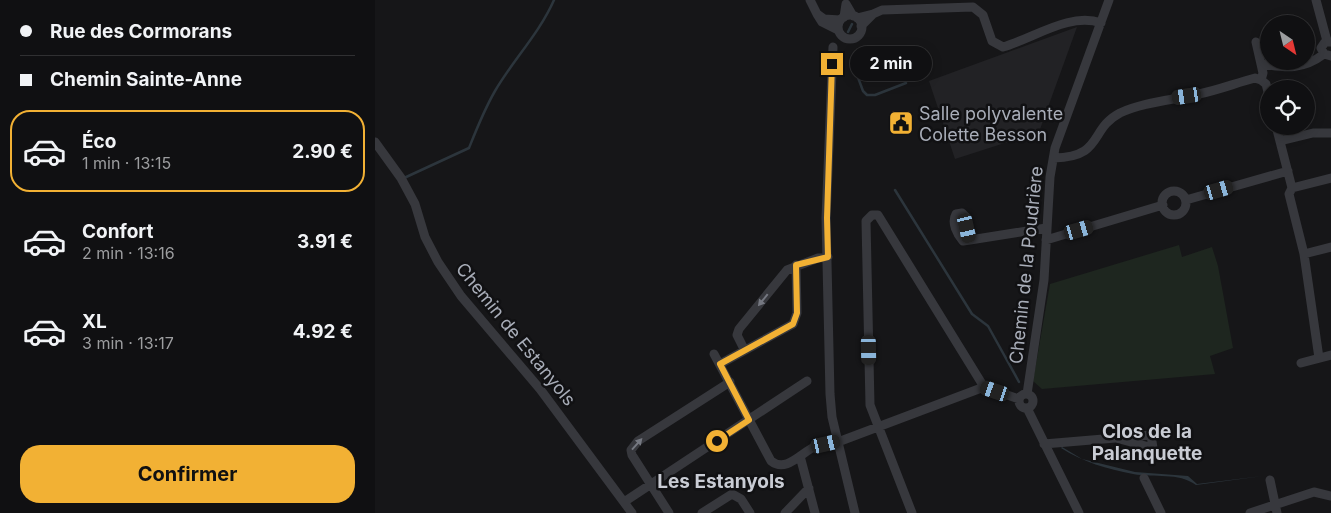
<!DOCTYPE html>
<html lang="fr">
<head>
<meta charset="utf-8">
<style>
	body { margin:0; font-family:Inter,sans-serif; background:#1e1e20; color:#f1f3f6; height:100vh; display:flex; flex-direction:column; font-size:19px; white-space:nowrap }
	* { box-sizing:border-box; margin:0 }
	p { font-size:16px; color:#9c9d9f }
	.icon { flex:none; width:28px; height:28px; fill:none; stroke:currentColor; stroke-width:2; stroke-linecap:round; stroke-linejoin:round }
	.map { position:relative; flex:1; overflow:hidden }
	.sheet { display:flex; flex-direction:column; background:#101012; width:375px }
	.sheet>* { flex:none }
	.banner { display:grid; align-content:center; height:110px; padding:0 20px; background:#101012 }
	.needle { width:32px; rotate:145deg }
	.fabs { position:absolute; left:885px; top:15px; display:grid; gap:10px }
	.fabs a { display:grid; place-items:center; width:55px; height:55px; border-radius:50%; background:#101012; box-shadow:0 2px 12px #0003,0 0 0 1px #303032; font-size:25px }
	.end { position:absolute; width:22px; height:22px; margin:-11px; border:6px solid #f2b134; background:#111; box-shadow:0 0 0 2px #111 }
	.from { border-radius:50% }
	.bubble { position:absolute; height:35px; border-radius:18px; background:#101012; box-shadow:0 2px 12px #0003,0 0 0 1px #303032; font-size:16px; font-weight:700; line-height:35px; text-align:center }
	.car { position:absolute; width:15px; height:30px; margin:-15px -8px; border-radius:6px; box-shadow:0 0 4px 1px #0007; background:linear-gradient(#222 24%,#8ab4d8 0 40%,#222 0 76%,#8ab4d8 0 86%,#222 0) }
	.banner b { display:flex; align-items:center; gap:18px; height:48px; font-size:19px }
	.banner b+b { border-top:1px solid #303032 }
	.banner i { width:12px; height:12px; background:#f1f3f6 }
	ul { padding:0; list-style:none }
	li { display:flex; align-items:center; gap:15px; height:82px; margin:0 10px 8px; padding:0 10px; border:2px solid transparent; border-radius:20px }
	li div { flex:1 }
	li b { display:block; font-size:19px }
	li em { font-style:normal; font-weight:700 }
	li.active { border-color:#f2b134 }
	li>.icon { width:45px; height:45px; stroke-width:1.5 }
	.cta { display:flex; gap:10px; margin-top:auto; padding:10px 20px }
	.cta a { flex:1; height:58px; border-radius:20px; background:#f2b134; color:#111; font-size:20px; font-weight:700; line-height:58px; text-align:center }
	main { display:flex; flex:1; min-height:0 }
	.map>svg:first-child { display:block }
	.built { fill:#222225 }
	.green { fill:#1e261f }
	.water { fill:#2c353c }
	.lines { fill:none; stroke-linecap:round; stroke-linejoin:round }
	.stream { stroke:#2c353c; stroke-width:2.5 }
	.street { stroke:#37383d; stroke-width:9 }
	.oneway { fill:#757881 }
	.route { stroke:#f2b134; stroke-width:6 }
	.labels { text-anchor:middle; dominant-baseline:central; stroke-width:5; stroke-linejoin:round; paint-order:stroke }
	.poi-label { font-size:18px; fill:#a8adb8; stroke:#111113; text-anchor:start }
	.street-label { font-size:18px; fill:#a8adb8; stroke:#111113 }
	.neighbourhood-label { font-size:19px; font-weight:bold; fill:#c9ccd4; stroke:#111113 }
</style>
</head>
<body>
<main>
<section class="sheet">
<div class="banner">
<b><i class="from"></i>Rue des Cormorans</b>
<b><i></i>Chemin Sainte-Anne</b>
</div>
<ul>
<li class="active"><svg class="icon" aria-label="car" viewBox="0 0 24 24"><path d="M5 17H2v-5l4-1 3-4h7l3 4 3 1v5h-3M9 17h6M6 11h13"/><circle cx="7" cy="17" r="2"/><circle cx="17" cy="17" r="2"/></svg><div><b>Éco</b><p>1 min · 13:15</p></div><em>2.90 €</em></li>
<li><svg class="icon" aria-label="car" viewBox="0 0 24 24"><path d="M5 17H2v-5l4-1 3-4h7l3 4 3 1v5h-3M9 17h6M6 11h13"/><circle cx="7" cy="17" r="2"/><circle cx="17" cy="17" r="2"/></svg><div><b>Confort</b><p>2 min · 13:16</p></div><em>3.91 €</em></li>
<li><svg class="icon" aria-label="car" viewBox="0 0 24 24"><path d="M5 17H2v-5l4-1 3-4h7l3 4 3 1v5h-3M9 17h6M6 11h13"/><circle cx="7" cy="17" r="2"/><circle cx="17" cy="17" r="2"/></svg><div><b>XL</b><p>3 min · 13:17</p></div><em>4.92 €</em></li>
</ul>
<div class="cta"><a>Confirmer</a></div>
</section>
<div class="map">
<svg width="956" height="513" viewBox="0 0 956 513">
	<rect width="100%" height="100%" fill="#161618"/>
	<!-- built -->
	<path class="built" d="M702,27l-38,105 -84,27 -26,-78z"/>
	<!-- green -->
	<path class="green" d="M804,245l3,12 30,-10 6,19 15,82 -23,8 5,18 -173,15 -9,-8 17,-97z"/>
	<!-- water -->
	<path class="water" d="M687,447l20,12 53,13 53,4 9,8 66,-8 -67,9c-18,-13 -41,-7 -63,-11 -26,-5 -50,-12 -72,-26z"/>
	<g class="lines">
		<!-- stream -->
		<path class="stream" d="M473,32l4,-8
			M478,64l10,27 4,4h8l31,-12
			M29,178l65,-30c8,-20 15,-38 26,-57 18,-31 44,-57 59,-91
			M520,190l77,124 16,12 31,56"/>
		<!-- street -->
		<path class="street" d="M435,0l7,14
			M941,0l11,41
			M498,14l9,-4 91,-3 10,8 9,26 11,6c31,-9 67,-35 98,-24
			M463 27a12 12 0 1 1 24 0a12 12 0 1 1-24 0Z
			M469,17l2,-13 7,12
			M482,18l16,-4 -12,12
			M463,30l-16,-8 -5,-8 7,5 16,1
			M881,42l7,31 -2,7 5,4 3,12
			M956,42h-6l-4,6 3,6 7,2
			M458,47l-7,171 4,176 2,23 23,96
			M887,64c24,4 41,6 62,-10
			M901,126l16,62
			M905,141l33,-8h18
			M0,142l26,36 14,26 10,33 13,25 23,34 79,93 92,124
			M679,158c50,-1 35,-29 66,-45 24,-11 54,-13 79,-19 19,-4 37,-11 56,-16l6,2
			M956,178l-39,10 -3,6 15,60 27,-7
			M787 203a12 12 0 1 1 24 0a12 12 0 1 1-24 0Z
			M811,200l102,-29
			M595,240l-5,-24 -3,-3 -6,1c-5,9 1,20 7,27l7,-1 76,-12
			M671,240l117,-35
			M929,254l15,104
			M372,349l-4,-2 -6,-12 2,-6 48,-59 31,-12 10,-1
			M339,354l57,107c15,12 30,-8 43,-14 7,-3 16,-4 24,-5l146,-55 35,12
			M926,363l30,-8
			M345,364l73,-40 4,-11 -1,-48
			M652,394l17,-114 6,-103 5,-29 54,-148
			M644 401a7 7 0 1 1 14 0a7 7 0 1 1-14 0Z
			M652,408l52,105
			M669,444l107,-9 2,13 -37,-10
			M425,456l15,57
			M769,478l17,35
			M895,480l7,33
			M249,502l183,-121
			M294,513l-37,-58 -1,-5 7,-9 92,-59
			M327,513l30,-19 9,5 9,14
			M410,513l24,-25
			M537,513l-42,-108 -4,-184 6,-6h6l106,172
			M875,513l64,-21 17,4"/>
	</g>
	<!-- one-way arrows -->
	<defs><path id="oneway-solid" d="M-6-.8H1V-3.2L6.5 0L1 3.2V.8H-6Z" transform="scale(1.25)"/></defs>
	<g class="oneway">
		<use href="#oneway-solid" transform="translate(388 300) rotate(129)"/>
		<use href="#oneway-solid" transform="translate(262 444) rotate(-48)"/>
	</g>
	<g class="lines">
		<!-- route -->
		<path class="route" d="M342,441l32,-21 -29,-56 73,-40 4,-11 -1,-48 32,-8 -1,-39 5,-154"/>
	</g>
	<!-- icons -->
	<defs>
		<symbol id="civic-square" viewBox="-11 -11 22 22"><rect x="-9" y="-9" width="18" height="18" rx="4" fill="#f2b134" stroke="#111113"/><path d="M-.6-6.5H3V-4.5H.6V-3L4-1V1h2V6H-6V1h2V-1L-.6-3ZM-1.2 2.5V6h2.4V2.5Z" fill="#111"/></symbol>
	</defs>
	<g fill-rule="evenodd">
		<use href="#civic-square" x="512" y="109" width="28" height="28"/>
	</g>
	<g class="labels">
		<!-- poi labels -->
		<g class="poi-label">
			<text x="544" y="113">Salle polyvalente<tspan x="544" dy="21">Colette Besson</tspan></text>
		</g>
		<!-- street labels -->
		<g class="street-label">
			<text transform="translate(651 265) rotate(-84)">Chemin de la Poudrière</text>
			<text transform="translate(141 334) rotate(51)">Chemin de Estanyols</text>
		</g>
		<!-- neighbourhood labels -->
		<g class="neighbourhood-label">
			<text x="772" y="431">Clos de la<tspan x="772" dy="22">Palanquette</tspan></text>
			<text x="346" y="481">Les Estanyols</text>
		</g>
	</g>
</svg>
<div class="fabs">
<a><svg class="needle" viewBox="-14 -14 28 28"><path d="M0-13l5 13h-10z" fill="#e53935"/><path d="M0 13l5-13h-10z" fill="#9c9d9f"/></svg></a>
<a><svg class="icon" aria-label="locate" viewBox="0 0 24 24"><circle cx="12" cy="12" r="6"/><path d="M12 2v4M12 18v4M2 12h4M18 12h4"/></svg></a>
</div>
<i class="end from" style="left:342px;top:441px"></i>
<i class="end" style="left:457px;top:64px"></i>
<div class="bubble" style="left:475px;top:46px;width:82px">2 min</div>
<i class="car" style="left:812px;top:96px;rotate:261deg"></i>
<i class="car" style="left:844px;top:190px;rotate:74deg"></i>
<i class="car" style="left:592px;top:228px;rotate:167deg"></i>
<i class="car" style="left:704px;top:230px;rotate:74deg"></i>
<i class="car" style="left:494px;top:350px;rotate:179deg"></i>
<i class="car" style="left:620px;top:391px;rotate:289deg"></i>
<i class="car" style="left:451px;top:444px;rotate:77deg"></i>
</div>
</main>
</body>
</html>
